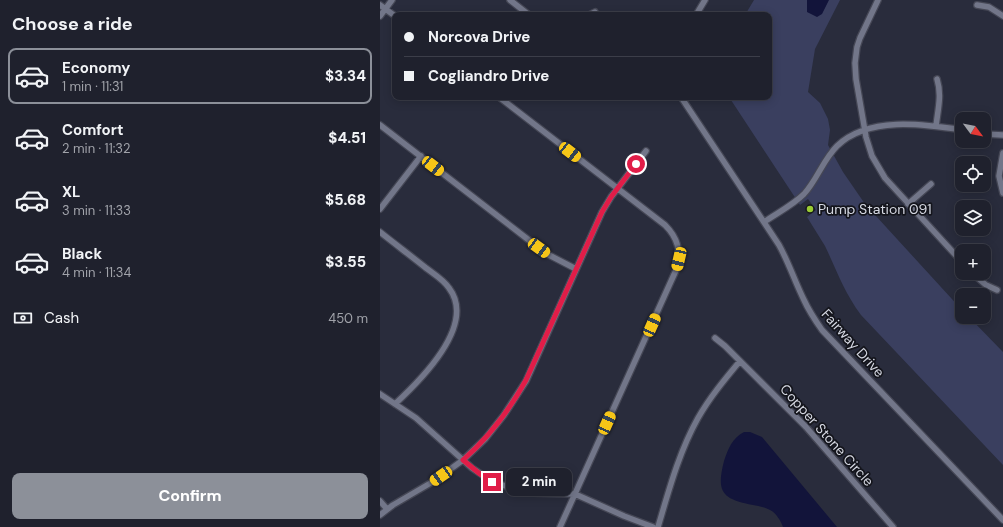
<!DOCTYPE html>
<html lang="en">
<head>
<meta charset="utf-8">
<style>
	body { margin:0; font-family:"DM Sans",sans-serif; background:#272935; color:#f1f3f6; height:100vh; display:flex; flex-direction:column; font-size:15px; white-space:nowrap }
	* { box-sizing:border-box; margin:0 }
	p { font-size:13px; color:#a1a3aa }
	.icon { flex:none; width:22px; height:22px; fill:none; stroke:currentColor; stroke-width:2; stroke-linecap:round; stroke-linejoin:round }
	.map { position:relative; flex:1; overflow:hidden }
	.panel { display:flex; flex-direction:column; background:#1f212d; width:380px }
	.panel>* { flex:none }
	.top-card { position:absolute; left:12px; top:12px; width:380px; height:88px; border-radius:8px; box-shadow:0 2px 10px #0003,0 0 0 1px #3c3e49; display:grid; align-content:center; height:88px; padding:0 12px; background:#1f212d }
	.needle { width:26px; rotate:122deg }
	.buttons { position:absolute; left:575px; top:112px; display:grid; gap:8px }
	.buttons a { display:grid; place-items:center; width:36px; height:36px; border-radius:8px; background:#1f212d; box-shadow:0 2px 10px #0003,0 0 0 1px #3c3e49; font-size:20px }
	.end { position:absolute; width:18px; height:18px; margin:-9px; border:5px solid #e11d48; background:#fff; box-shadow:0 0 0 2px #fff }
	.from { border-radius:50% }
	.bubble { position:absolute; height:28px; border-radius:8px; background:#1f212d; box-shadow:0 2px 10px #0003,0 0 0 1px #3c3e49; font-size:13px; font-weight:800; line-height:28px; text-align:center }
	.car { position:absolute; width:12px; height:24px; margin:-12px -6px; border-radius:5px; box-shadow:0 0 3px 1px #0007; background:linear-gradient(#f5c518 24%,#345 0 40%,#f5c518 0 76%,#345 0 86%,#f5c518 0) }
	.top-card b { display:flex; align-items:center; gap:14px; height:38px; font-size:15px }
	.top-card b+b { border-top:1px solid #3c3e49 }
	.top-card i { width:10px; height:10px; background:#f1f3f6 }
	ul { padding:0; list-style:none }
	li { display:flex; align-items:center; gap:12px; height:56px; margin:0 8px 6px; padding:0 4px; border:2px solid transparent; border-radius:8px }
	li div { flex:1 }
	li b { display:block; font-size:15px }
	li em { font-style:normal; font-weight:800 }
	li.on { border-color:#8c9099 }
	li>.icon { width:36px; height:36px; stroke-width:1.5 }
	h2 { padding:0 12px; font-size:18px; line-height:48px }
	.pay { display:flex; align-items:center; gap:10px; height:44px; padding:0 12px; font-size:15px }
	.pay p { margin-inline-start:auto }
	.button { display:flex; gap:8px; margin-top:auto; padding:8px 12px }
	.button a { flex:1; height:46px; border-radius:8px; background:#8c9099; color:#fff; font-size:16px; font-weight:800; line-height:46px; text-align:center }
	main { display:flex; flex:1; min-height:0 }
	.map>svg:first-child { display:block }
	.green { fill:#3a3f5f }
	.water { fill:#12143a }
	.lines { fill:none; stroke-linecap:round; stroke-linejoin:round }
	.street-casing { stroke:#454755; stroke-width:8 }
	.street { stroke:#727689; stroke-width:5.5 }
	.route { stroke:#e11d48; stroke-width:5 }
	.poi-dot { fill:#9acb34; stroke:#14151c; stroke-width:1.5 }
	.labels { text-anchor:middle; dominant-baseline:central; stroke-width:3.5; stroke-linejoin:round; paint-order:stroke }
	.poi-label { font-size:14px; fill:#d5d8e2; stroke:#14151c; text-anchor:start }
	.street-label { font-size:14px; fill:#d5d8e2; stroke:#14151c }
</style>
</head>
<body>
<main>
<section class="panel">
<h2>Choose a ride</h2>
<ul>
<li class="on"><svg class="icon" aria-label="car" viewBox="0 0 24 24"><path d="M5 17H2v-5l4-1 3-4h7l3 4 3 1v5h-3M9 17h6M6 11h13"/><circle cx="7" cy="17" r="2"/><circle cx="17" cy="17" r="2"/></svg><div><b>Economy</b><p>1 min · 11:31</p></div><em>$3.34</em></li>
<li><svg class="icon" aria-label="car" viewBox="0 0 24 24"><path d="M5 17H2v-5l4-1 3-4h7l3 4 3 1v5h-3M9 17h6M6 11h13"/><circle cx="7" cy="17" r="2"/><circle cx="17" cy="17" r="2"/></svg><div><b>Comfort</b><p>2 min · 11:32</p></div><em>$4.51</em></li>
<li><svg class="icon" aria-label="car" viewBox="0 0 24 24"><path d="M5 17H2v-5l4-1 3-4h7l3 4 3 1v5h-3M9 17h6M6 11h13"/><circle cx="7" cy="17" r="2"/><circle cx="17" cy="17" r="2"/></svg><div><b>XL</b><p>3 min · 11:33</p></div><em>$5.68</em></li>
<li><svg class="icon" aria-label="car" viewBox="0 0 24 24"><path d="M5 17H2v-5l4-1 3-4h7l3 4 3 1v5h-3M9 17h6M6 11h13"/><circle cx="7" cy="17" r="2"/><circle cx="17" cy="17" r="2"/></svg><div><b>Black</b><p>4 min · 11:34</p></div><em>$3.55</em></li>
</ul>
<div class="pay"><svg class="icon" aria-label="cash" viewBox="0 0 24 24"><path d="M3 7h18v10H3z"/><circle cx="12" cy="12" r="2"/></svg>Cash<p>450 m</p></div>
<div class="button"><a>Confirm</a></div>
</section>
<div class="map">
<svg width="623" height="527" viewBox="0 0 623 527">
	<rect width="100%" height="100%" fill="#292c3c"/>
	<!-- green -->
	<path class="green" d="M374,0h86l-25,49 -7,43 12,11 8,16 2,11 -2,15 15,27 22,32 97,106v7h7l34,35v113l-142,-150c-17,-23 -24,-44 -36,-69 -6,-10 -12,-19 -18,-29l9,-7 -8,-11 -8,6 -71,-108h40v-82h-24z"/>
	<!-- water -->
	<path class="water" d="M427,0h22l-7,14 -5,3 -10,-5z
		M364,432h6l12,5 75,90h-54c-2,-6 -7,-14 -13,-17 -5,-3 -12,-4 -17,-5 -31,-6 -37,-13 -29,-44 4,-12 8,-23 20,-29z"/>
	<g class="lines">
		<defs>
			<path id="street" d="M130,0l19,15
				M498,0l-18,38 -3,9 -2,16 1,16 10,58 6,19 13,22 77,84
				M0,5l15,11
				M597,5l12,2 14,9
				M209,15l6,-3
				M316,15l9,-15
				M0,16l12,-16
				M119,97l166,128c13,13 16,26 12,43l-117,259
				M301,97l98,148c10,18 16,37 25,55 5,11 11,20 18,30l181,190
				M0,125l150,116 19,14 27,14
				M556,126c2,-17 6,-31 1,-47
				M604,134l19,1
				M623,153l-4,23 4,17
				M528,204l23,-20
				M0,209l41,-53
				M384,222c13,-9 29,-17 40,-28 13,-14 19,-34 33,-48 31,-30 86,-22 125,-16
				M0,232c15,12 31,24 46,36 8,6 18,12 23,20 28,37 -28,92 -54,116
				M592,273l14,12 11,5
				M335,338l10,8 81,81 87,100
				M0,394l36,24 56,50 21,14 28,9 12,2 42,1 49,22 29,11
				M0,501l7,8
				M0,515l13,-10 41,-24 29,-21 22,-21 19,-24 22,-34 76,-169 9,-15 35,-46
				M278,527c11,-37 21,-75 40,-109 12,-21 27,-39 42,-57"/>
		</defs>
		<!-- street casing -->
		<use href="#street" class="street-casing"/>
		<!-- street -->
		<use href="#street" class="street"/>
	</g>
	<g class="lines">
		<!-- route -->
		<path class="route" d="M112,482l-12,-8 -17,-14c26,-23 46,-49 63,-80l76,-168 9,-15 25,-33"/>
	</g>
	<!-- markers -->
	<circle class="poi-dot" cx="430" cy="209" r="4"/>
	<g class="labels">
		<!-- poi labels -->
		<g class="poi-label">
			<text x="438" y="209">Pump Station 091</text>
		</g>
		<!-- street labels -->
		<g class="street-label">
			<text transform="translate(473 343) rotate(48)">Fairway Drive</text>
			<text transform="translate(447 435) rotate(48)">Copper Stone Circle</text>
		</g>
	</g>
</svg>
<div class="buttons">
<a><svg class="needle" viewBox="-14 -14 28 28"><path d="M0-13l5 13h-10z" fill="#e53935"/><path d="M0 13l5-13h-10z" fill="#a1a3aa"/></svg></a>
<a><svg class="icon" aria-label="locate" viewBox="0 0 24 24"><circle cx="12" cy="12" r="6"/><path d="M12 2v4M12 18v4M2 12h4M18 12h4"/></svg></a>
<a><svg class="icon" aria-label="layers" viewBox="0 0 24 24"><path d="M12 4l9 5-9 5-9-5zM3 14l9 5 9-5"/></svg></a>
<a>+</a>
<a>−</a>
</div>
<i class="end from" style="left:256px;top:164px"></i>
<i class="end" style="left:112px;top:482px"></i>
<div class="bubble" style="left:126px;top:468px;width:66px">2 min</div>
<i class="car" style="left:190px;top:152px;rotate:128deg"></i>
<i class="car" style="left:53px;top:166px;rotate:128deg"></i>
<i class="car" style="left:159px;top:248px;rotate:126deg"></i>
<i class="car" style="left:299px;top:259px;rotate:193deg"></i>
<i class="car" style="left:272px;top:325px;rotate:24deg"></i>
<i class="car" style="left:227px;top:423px;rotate:24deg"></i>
<i class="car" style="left:61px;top:476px;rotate:236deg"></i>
<div class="top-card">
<b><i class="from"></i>Norcova Drive</b>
<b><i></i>Cogliandro Drive</b>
</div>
</div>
</main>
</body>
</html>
